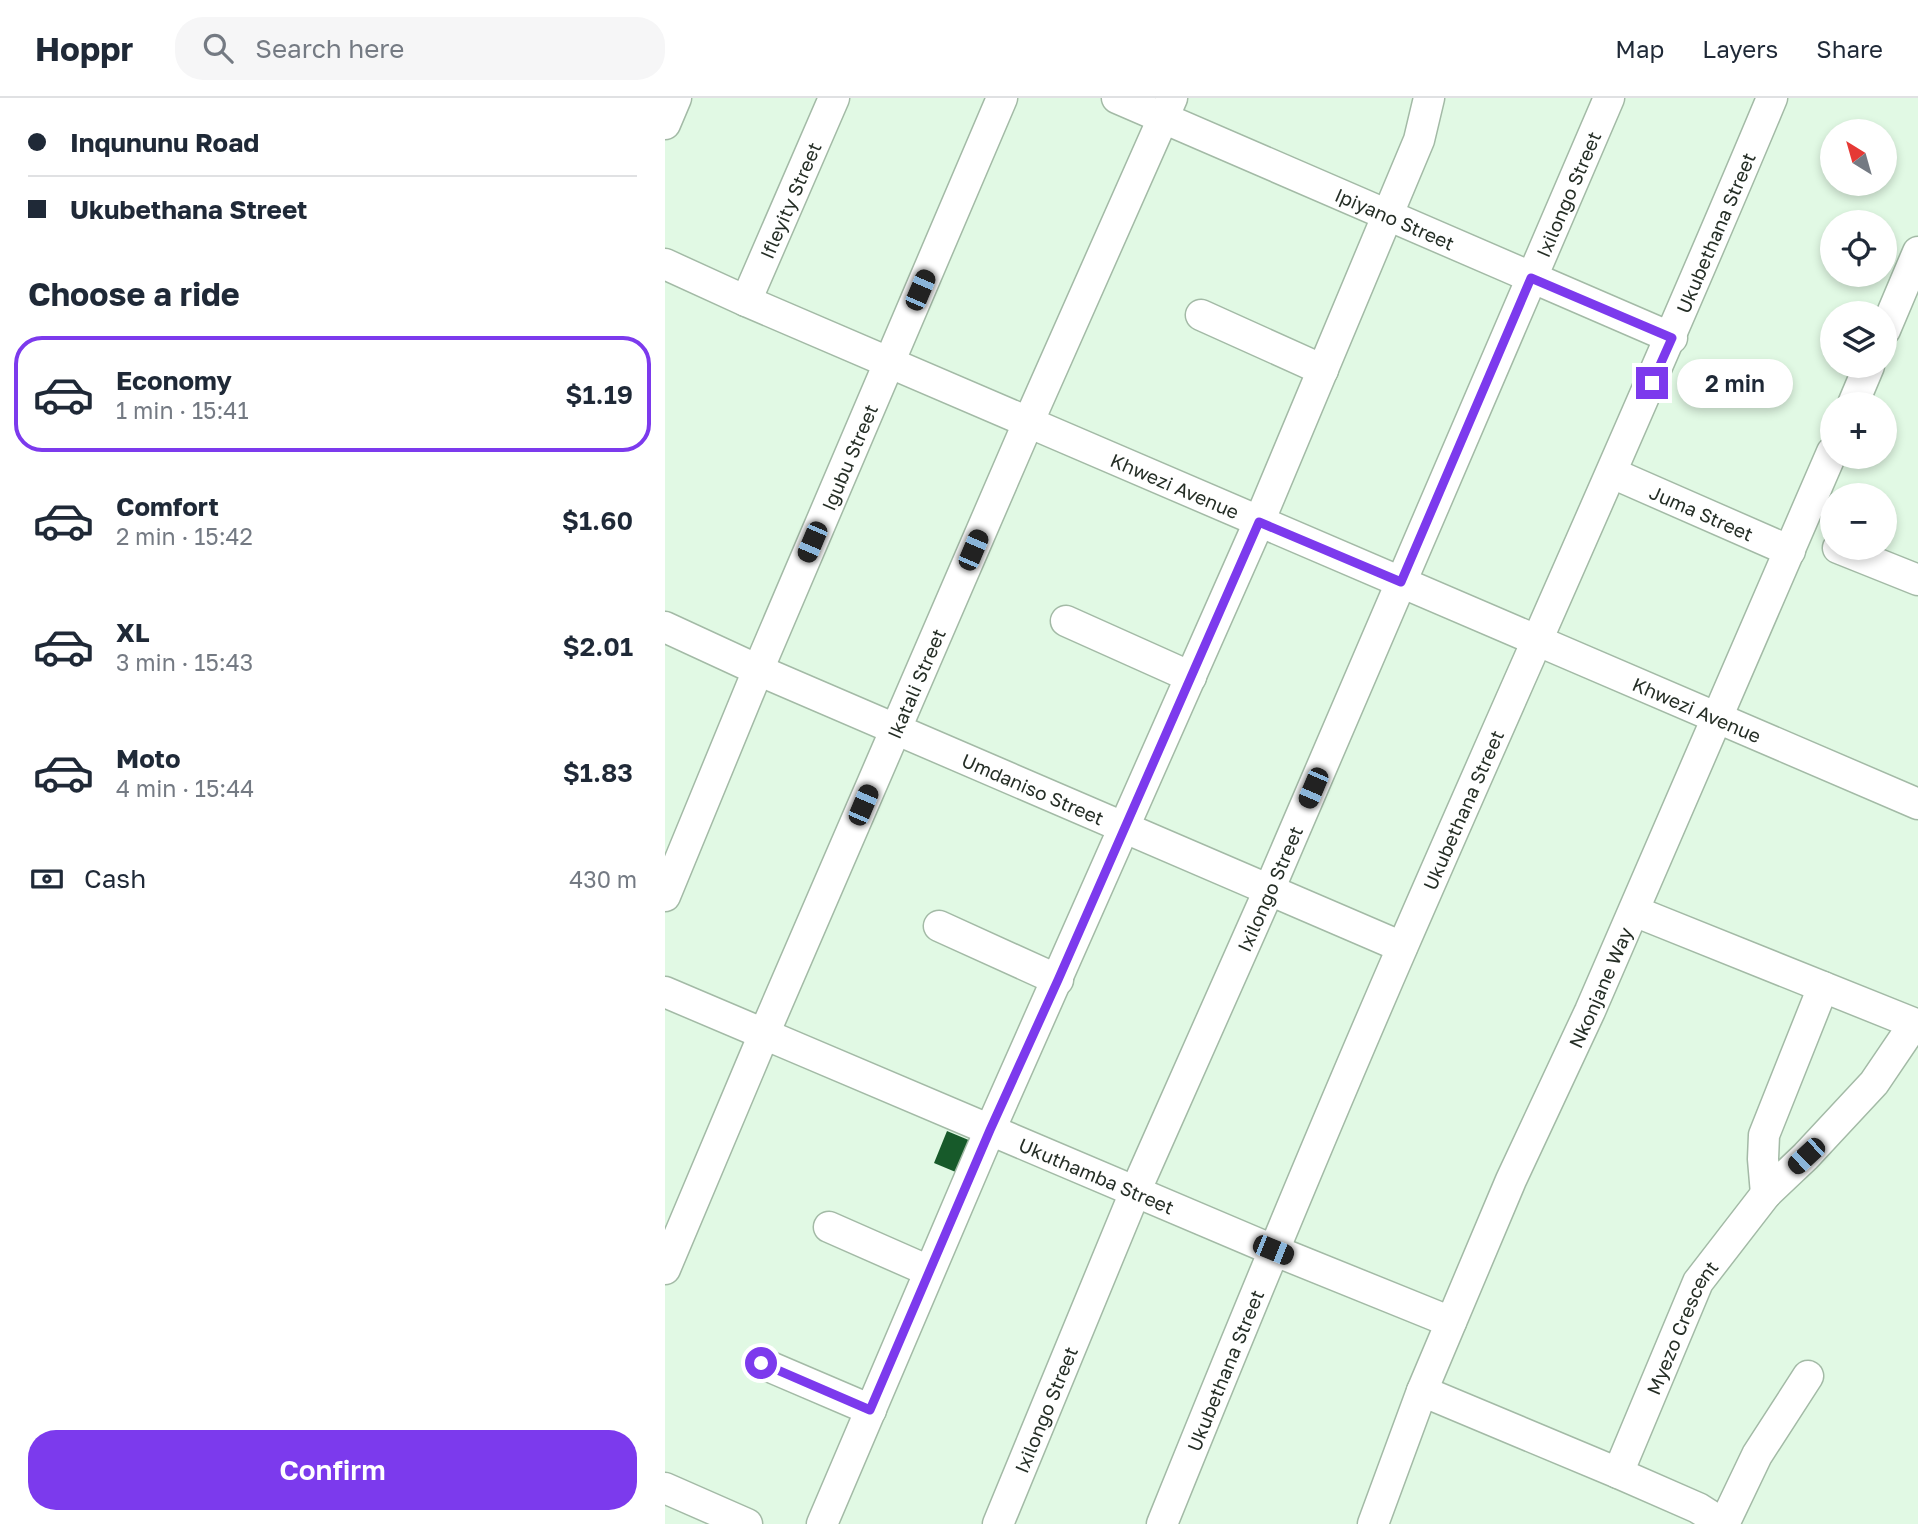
<!DOCTYPE html>
<html lang="en">
<head>
<meta charset="utf-8">
<style>
	body { margin:0; font-family:"Golos Text",sans-serif; background:#f6f6f7; color:#1f2937; height:100vh; display:flex; flex-direction:column; font-size:26px; white-space:nowrap }
	* { box-sizing:border-box; margin:0 }
	p { font-size:23px; color:#747a83 }
	.icon { flex:none; width:38px; height:38px; fill:none; stroke:currentColor; stroke-width:2; stroke-linecap:round; stroke-linejoin:round }
	.map { position:relative; flex:1; overflow:hidden }
	.side { display:flex; flex-direction:column; background:#fff; width:665px }
	.side>* { flex:none }
	.banner { display:grid; align-content:center; height:154px; padding:0 28px; background:#fff }
	.needle { width:46px; rotate:323deg }
	.buttons { position:absolute; left:1155px; top:21px; display:grid; gap:14px }
	.buttons a { display:grid; place-items:center; width:77px; height:77px; border-radius:50%; background:#fff; box-shadow:0 4px 10px #0003; font-size:35px }
	.end { position:absolute; width:32px; height:32px; margin:-16px; border:9px solid #7c3aed; background:#fff; box-shadow:0 0 0 4px #fff }
	.from { border-radius:50% }
	.bubble { position:absolute; height:49px; border-radius:24px; background:#fff; box-shadow:0 4px 10px #0003; font-size:23px; font-weight:600; line-height:49px; text-align:center }
	.car { position:absolute; width:21px; height:42px; margin:-21px -10px; border-radius:9px; box-shadow:0 0 5px 2px #0007; background:linear-gradient(#222 24%,#8ab4d8 0 40%,#222 0 76%,#8ab4d8 0 86%,#222 0) }
	.banner b { display:flex; align-items:center; gap:24px; height:66px; font-size:26px }
	.banner b+b { border-top:2px solid #e0e1e3 }
	.banner i { width:18px; height:18px; background:#1f2937 }
	ul { padding:0; list-style:none }
	li { display:flex; align-items:center; gap:21px; height:116px; margin:0 14px 10px; padding:0 14px; border:4px solid transparent; border-radius:28px }
	li div { flex:1 }
	li b { display:block; font-size:26px }
	li em { font-style:normal; font-weight:600 }
	li.active { border-color:#7c3aed }
	li>.icon { width:63px; height:63px; stroke-width:1.5 }
	h2 { padding:0 28px; font-size:32px; line-height:84px }
	.pay { display:flex; align-items:center; gap:18px; height:77px; padding:0 28px; font-size:26px }
	.pay p { margin-inline-start:auto }
	.action { display:flex; gap:14px; margin-top:auto; padding:14px 28px }
	.action a { flex:1; height:80px; border-radius:28px; background:#7c3aed; color:#fff; font-size:28px; font-weight:600; line-height:80px; text-align:center }
	header { display:flex; align-items:center; gap:42px; box-sizing:border-box; height:98px; padding:0 35px; background:#fff; border-bottom:2px solid #e0e1e3 }
	header strong { font-size:33px }
	nav { display:flex; gap:38px; margin-inline-start:auto; font-size:24px }
	.search { width:490px; height:63px; background:#f6f6f7; display:flex; align-items:center; gap:18px; box-sizing:border-box; padding:0 24px; border-radius:28px; color:#747a83; font-size:26px }
	main { display:flex; flex:1; min-height:0 }
	.map>svg:first-child { display:block }
	.building { fill:#175a2a }
	.lines { fill:none; stroke-linecap:round; stroke-linejoin:round }
	.minor-casing { stroke:#a3baa6; stroke-width:33 }
	.minor { stroke:#fff; stroke-width:30 }
	.route { stroke:#7c3aed; stroke-width:9 }
	.labels { text-anchor:middle; dominant-baseline:central; stroke-width:7; stroke-linejoin:round; paint-order:stroke }
	.street-label { font-size:19px; fill:#252e26; stroke:#fefefe }
</style>
</head>
<body>
<header>
<strong>Hoppr</strong>
<div class="search"><svg class="icon" aria-label="search" viewBox="0 0 24 24"><circle cx="10" cy="10" r="6"/><path d="M15 15l6 6"/></svg>Search here</div>
<nav><a>Map</a><a>Layers</a><a>Share</a></nav>
</header>
<main>
<section class="side">
<div class="banner">
<b><i class="from"></i>Inqununu Road</b>
<b><i></i>Ukubethana Street</b>
</div>
<h2>Choose a ride</h2>
<ul>
<li class="active"><svg class="icon" aria-label="car" viewBox="0 0 24 24"><path d="M5 17H2v-5l4-1 3-4h7l3 4 3 1v5h-3M9 17h6M6 11h13"/><circle cx="7" cy="17" r="2"/><circle cx="17" cy="17" r="2"/></svg><div><b>Economy</b><p>1 min · 15:41</p></div><em>$1.19</em></li>
<li><svg class="icon" aria-label="car" viewBox="0 0 24 24"><path d="M5 17H2v-5l4-1 3-4h7l3 4 3 1v5h-3M9 17h6M6 11h13"/><circle cx="7" cy="17" r="2"/><circle cx="17" cy="17" r="2"/></svg><div><b>Comfort</b><p>2 min · 15:42</p></div><em>$1.60</em></li>
<li><svg class="icon" aria-label="car" viewBox="0 0 24 24"><path d="M5 17H2v-5l4-1 3-4h7l3 4 3 1v5h-3M9 17h6M6 11h13"/><circle cx="7" cy="17" r="2"/><circle cx="17" cy="17" r="2"/></svg><div><b>XL</b><p>3 min · 15:43</p></div><em>$2.01</em></li>
<li><svg class="icon" aria-label="car" viewBox="0 0 24 24"><path d="M5 17H2v-5l4-1 3-4h7l3 4 3 1v5h-3M9 17h6M6 11h13"/><circle cx="7" cy="17" r="2"/><circle cx="17" cy="17" r="2"/></svg><div><b>Moto</b><p>4 min · 15:44</p></div><em>$1.83</em></li>
</ul>
<div class="pay"><svg class="icon" aria-label="cash" viewBox="0 0 24 24"><path d="M3 7h18v10H3z"/><circle cx="12" cy="12" r="2"/></svg>Cash<p>430 m</p></div>
<div class="action"><a>Confirm</a></div>
</section>
<div class="map">
<svg width="1253" height="1426" viewBox="0 0 1253 1426">
	<rect width="100%" height="100%" fill="#e1f9e4"/>
	<!-- building -->
	<path class="building" d="M282,1033l24,10 -13,32 -24,-10z"/>
	<g class="lines">
		<defs>
			<g id="minor">
				<path id="s1" d="M452,0l555,240"/>
				<path d="M0,26l11,-26"/>
				<path id="s2" d="M0,166l81,37 1172,503"/>
				<path id="s3" d="M81,203l88,-203"/>
				<path d="M536,217l122,55"/>
				<path d="M1220,232l33,-78"/>
				<path d="M1188,306l16,-38"/>
				<path id="s4" d="M947,375l178,78"/>
				<path d="M1173,450l80,32"/>
				<path d="M401,523l125,56"/>
				<path id="s5" d="M0,529l93,43 644,277"/>
				<path id="s6" d="M0,798l93,-226 244,-572"/>
				<path d="M969,813l284,114"/>
				<path d="M274,828l119,54"/>
				<path id="s7" d="M0,894l608,258 178,72"/>
				<path d="M1101,1096l-3,-35 1,-24 59,-148"/>
				<path d="M164,1129l100,44"/>
				<path id="s8" d="M0,1171l99,-235 264,-611 144,-325"/>
				<path d="M96,1265l110,47"/>
				<path d="M757,1293l196,82 80,35 25,16"/>
				<path id="s9" d="M953,1375l80,-191 68,-88 40,-38 68,-73 40,-59"/>
				<path d="M0,1390l82,36"/>
				<path d="M157,1426l168,-394 269,-608 160,-382 10,-42"/>
				<path id="s10" d="M333,1426l137,-332 134,-302 340,-792"/>
				<path id="s11" d="M497,1426c78,-193 157,-385 240,-576 123,-283 251,-565 370,-850"/>
				<path id="s12" d="M708,1426l49,-133 89,-211 79,-169 242,-559"/>
				<path d="M1059,1426l33,-69 51,-79"/>
			</g>
		</defs>
		<!-- minor casing -->
		<use href="#minor" class="minor-casing"/>
		<!-- minor -->
		<use href="#minor" class="minor"/>
	</g>
	<g class="lines">
		<!-- route -->
		<path class="route" d="M96,1265l109,47 120,-280 68,-150 201,-458 142,60 130,-304 141,60 -20,45"/>
	</g>
	<g class="labels">
		<!-- street labels -->
		<g class="street-label">
			<text stroke="none"><textPath href="#s10" startOffset="1447">Ixilongo Street</textPath></text>
			<text stroke="none"><textPath href="#s3" startOffset="110">Ifleyity Street</textPath></text>
			<text stroke="none"><textPath href="#s1" startOffset="303">Ipiyano Street</textPath></text>
			<text stroke="none"><textPath href="#s11" startOffset="1405">Ukubethana Street</textPath></text>
			<text stroke="none"><textPath href="#s6" startOffset="476">Igubu Street</textPath></text>
			<text stroke="none"><textPath href="#s2" startOffset="556">Khwezi Avenue</textPath></text>
			<text stroke="none"><textPath href="#s4" startOffset="98">Juma Street</textPath></text>
			<text stroke="none"><textPath href="#s8" startOffset="637">Ikatali Street</textPath></text>
			<text stroke="none"><textPath href="#s2" startOffset="1124">Khwezi Avenue</textPath></text>
			<text stroke="none"><textPath href="#s5" startOffset="402">Umdaniso Street</textPath></text>
			<text stroke="none"><textPath href="#s11" startOffset="775">Ukubethana Street</textPath></text>
			<text stroke="none"><textPath href="#s10" startOffset="691">Ixilongo Street</textPath></text>
			<text stroke="none"><textPath href="#s12" startOffset="583">Nkonjane Way</textPath></text>
			<text stroke="none"><textPath href="#s7" startOffset="469">Ukuthamba Street</textPath></text>
			<text stroke="none"><textPath href="#s9" startOffset="159">Myezo Crescent</textPath></text>
			<text stroke="none"><textPath href="#s11" startOffset="166">Ukubethana Street</textPath></text>
			<text stroke="none"><textPath href="#s10" startOffset="124">Ixilongo Street</textPath></text>
		</g>
	</g>
</svg>
<div class="buttons">
<a><svg class="needle" viewBox="-14 -14 28 28"><path d="M0-13l5 13h-10z" fill="#e53935"/><path d="M0 13l5-13h-10z" fill="#747a83"/></svg></a>
<a><svg class="icon" aria-label="locate" viewBox="0 0 24 24"><circle cx="12" cy="12" r="6"/><path d="M12 2v4M12 18v4M2 12h4M18 12h4"/></svg></a>
<a><svg class="icon" aria-label="layers" viewBox="0 0 24 24"><path d="M12 4l9 5-9 5-9-5zM3 14l9 5 9-5"/></svg></a>
<a>+</a>
<a>−</a>
</div>
<i class="end from" style="left:96px;top:1265px"></i>
<i class="end" style="left:987px;top:285px"></i>
<div class="bubble" style="left:1012px;top:261px;width:116px">2 min</div>
<i class="car" style="left:255px;top:192px;rotate:23deg"></i>
<i class="car" style="left:147px;top:444px;rotate:203deg"></i>
<i class="car" style="left:308px;top:452px;rotate:23deg"></i>
<i class="car" style="left:648px;top:690px;rotate:203deg"></i>
<i class="car" style="left:198px;top:707px;rotate:23deg"></i>
<i class="car" style="left:1141px;top:1058px;rotate:227deg"></i>
<i class="car" style="left:608px;top:1152px;rotate:112deg"></i>
</div>
</main>
</body>
</html>
